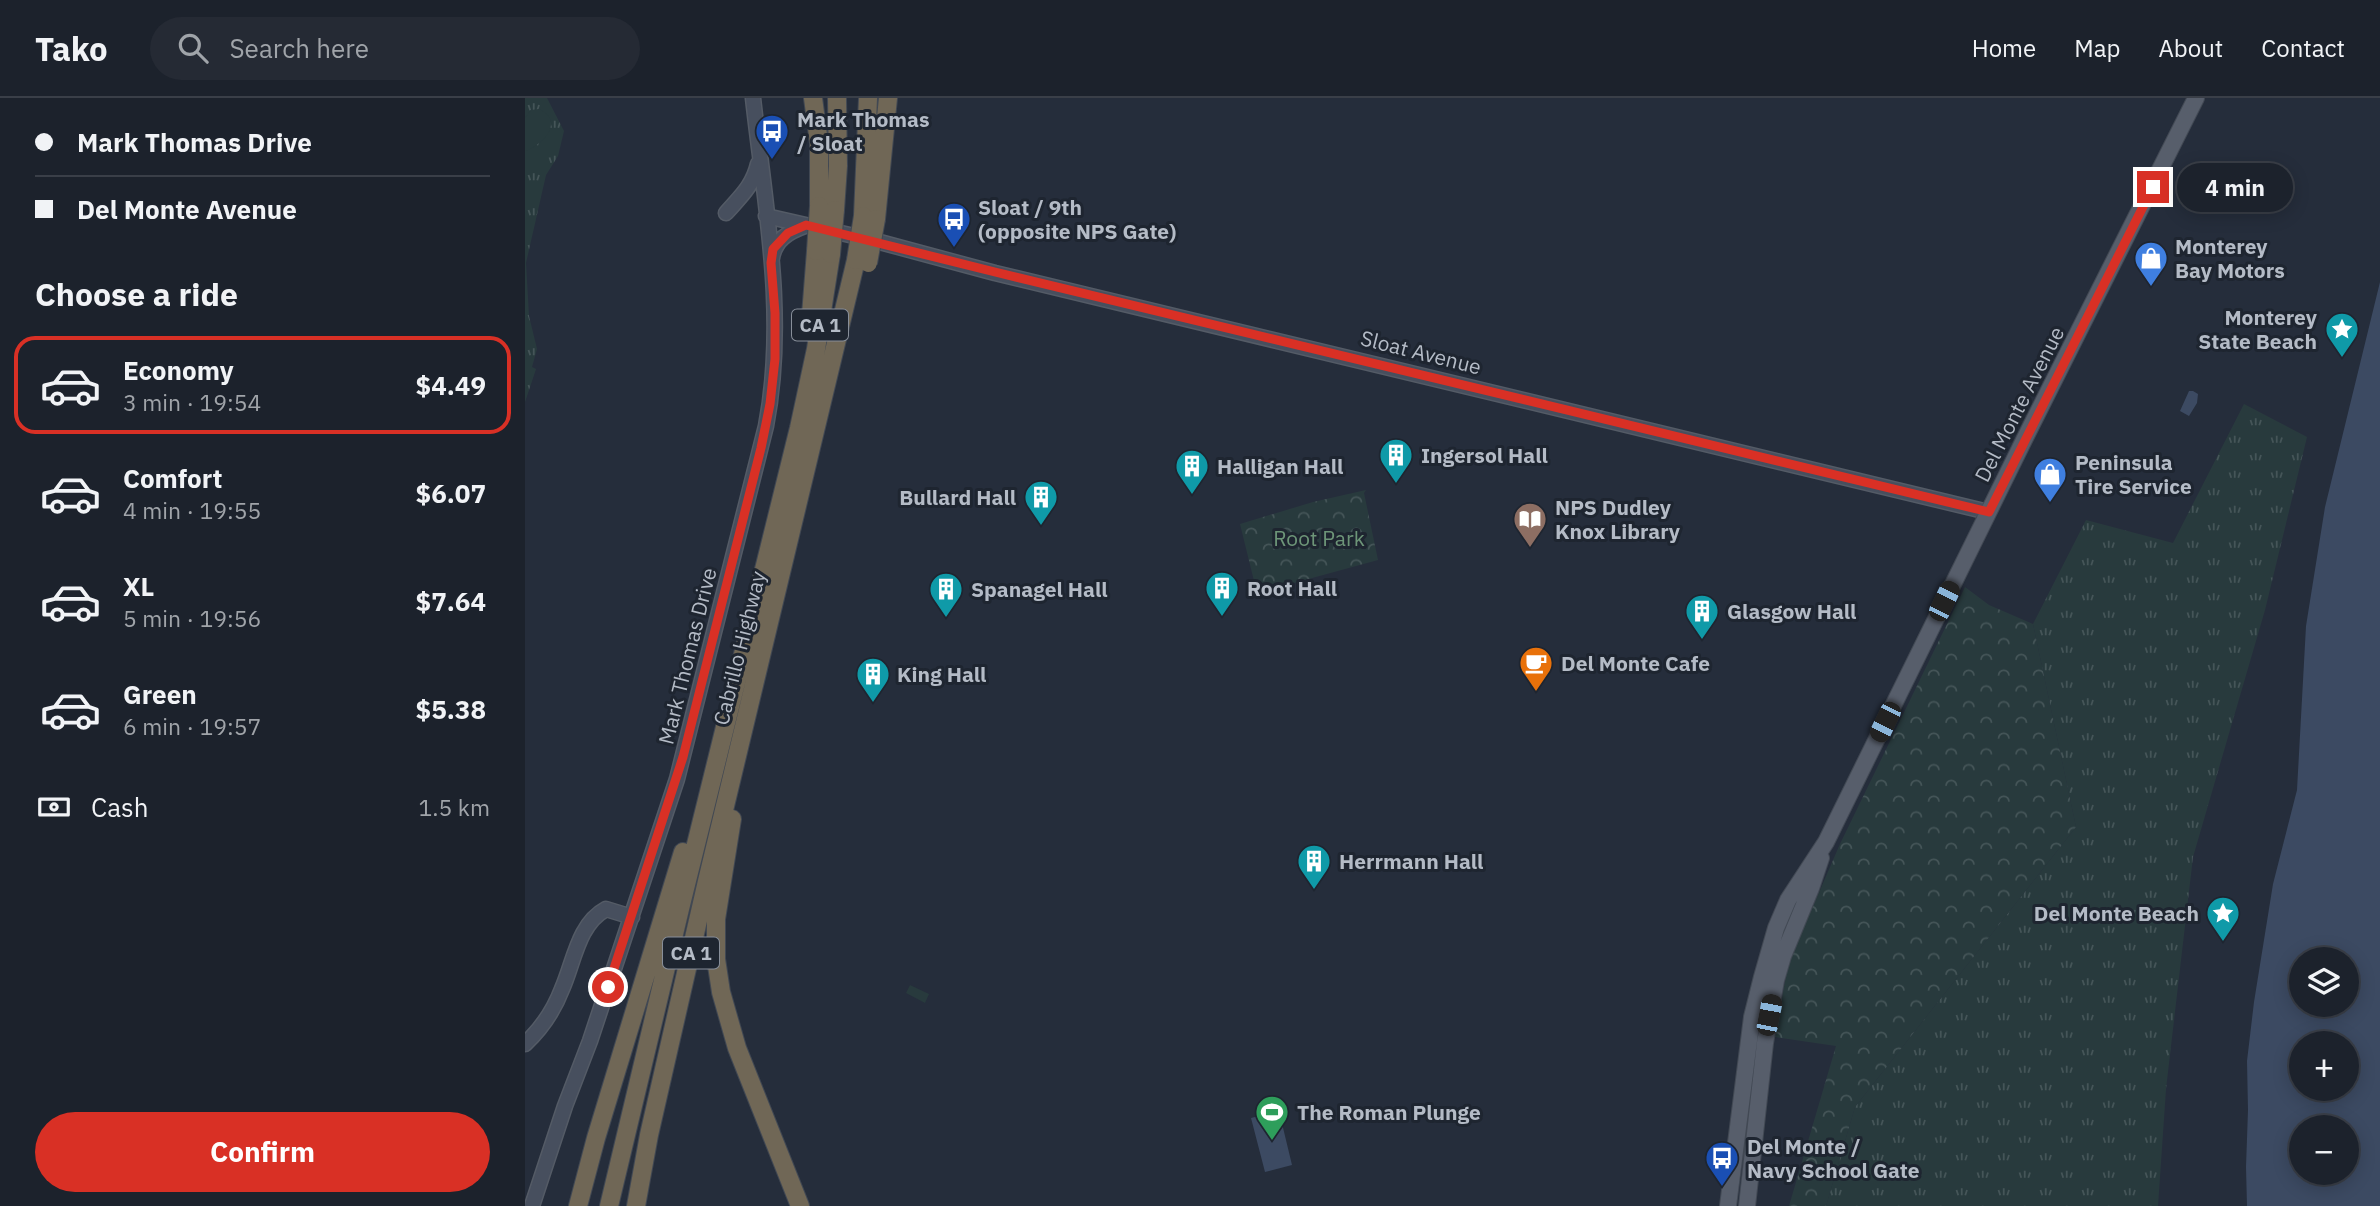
<!DOCTYPE html>
<html lang="en">
<head>
<meta charset="utf-8">
<style>
	body { margin:0; font-family:"IBM Plex Sans",sans-serif; background:#252a34; color:#f1f3f6; height:100vh; display:flex; flex-direction:column; font-size:26px; white-space:nowrap }
	* { box-sizing:border-box; margin:0 }
	p { font-size:23px; color:#a0a4a9 }
	.icon { flex:none; width:38px; height:38px; fill:none; stroke:currentColor; stroke-width:2; stroke-linecap:round; stroke-linejoin:round }
	.map { position:relative; flex:1; overflow:hidden }
	.drawer { display:flex; flex-direction:column; background:#1c222c; width:525px }
	.drawer>* { flex:none }
	.guide { display:grid; align-content:center; height:154px; padding:0 35px; background:#1c222c }
	.fabs { position:absolute; left:1764px; top:849px; display:grid; gap:14px }
	.fabs a { display:grid; place-items:center; width:70px; height:70px; border-radius:50%; background:#1c222c; box-shadow:0 4px 18px #0003,0 0 0 2px #3a3f48; font-size:35px }
	.end { position:absolute; width:32px; height:32px; margin:-16px; border:9px solid #d93025; background:#fff; box-shadow:0 0 0 4px #fff }
	.from { border-radius:50% }
	.bubble { position:absolute; height:49px; border-radius:24px; background:#1c222c; box-shadow:0 4px 18px #0003,0 0 0 2px #3a3f48; font-size:23px; font-weight:700; line-height:49px; text-align:center }
	.car { position:absolute; width:21px; height:42px; margin:-21px -10px; border-radius:9px; box-shadow:0 0 5px 2px #0007; background:linear-gradient(#222 24%,#8ab4d8 0 40%,#222 0 76%,#8ab4d8 0 86%,#222 0) }
	.guide b { display:flex; align-items:center; gap:24px; height:66px; font-size:26px }
	.guide b+b { border-top:2px solid #3a3f48 }
	.guide i { width:18px; height:18px; background:#f1f3f6 }
	ul { padding:0; list-style:none }
	li { display:flex; align-items:center; gap:21px; height:98px; margin:0 14px 10px; padding:0 21px; border:4px solid transparent; border-radius:21px }
	li div { flex:1 }
	li b { display:block; font-size:26px }
	li em { font-style:normal; font-weight:700 }
	li.current { border-color:#d93025 }
	li>.icon { width:63px; height:63px; stroke-width:1.5 }
	h2 { padding:0 35px; font-size:32px; line-height:84px }
	.pay { display:flex; align-items:center; gap:18px; height:77px; padding:0 35px; font-size:26px }
	.pay p { margin-inline-start:auto }
	.button { display:flex; gap:14px; margin-top:auto; padding:14px 35px }
	.button a { flex:1; height:80px; border-radius:42px; background:#d93025; color:#fff; font-size:28px; font-weight:700; line-height:80px; text-align:center }
	header { display:flex; align-items:center; gap:42px; box-sizing:border-box; height:98px; padding:0 35px; background:#1c222c; border-bottom:2px solid #3a3f48 }
	header strong { font-size:33px }
	nav { display:flex; gap:38px; margin-inline-start:auto; font-size:24px }
	.search { width:490px; height:63px; background:#252a34; display:flex; align-items:center; gap:18px; box-sizing:border-box; padding:0 24px; border-radius:38px; color:#a0a4a9; font-size:26px }
	main { display:flex; flex:1; min-height:0 }
	.map>svg:first-child { display:block }
	.grass { fill:url(#grass-tufts) }
	.forest { fill:url(#forest-crowns) }
	.garden { fill:#283a3d }
	.water { fill:#3c4a62; fill-rule:evenodd }
	.lines { fill:none; stroke-linecap:round; stroke-linejoin:round }
	.secondary-casing { stroke:#545b66; stroke-width:17 }
	.primary-casing { stroke:#424954; stroke-width:18 }
	.highway-casing { stroke:#414853; stroke-width:20 }
	.secondary { stroke:#474f5e; stroke-width:14 }
	.primary { stroke:#575e6b; stroke-width:16 }
	.highway { stroke:#706756; stroke-width:18 }
	.highway-bridge-casing { stroke:#414853; stroke-width:20; stroke-linecap:butt }
	.highway-bridge { stroke:#706756; stroke-width:18 }
	.route { stroke:#d93025; stroke-width:9 }
	.labels { text-anchor:middle; dominant-baseline:central; stroke-width:6; stroke-linejoin:round; paint-order:stroke }
	.shield { fill:#1e2530; stroke:#878e99; stroke-width:2 }
	.shield-label { font-size:19px; font-weight:bold; fill:#b4bbc6 }
	.poi-label { font-size:21px; font-weight:bold; fill:#b4bbc6; stroke:#1e2530; text-anchor:start }
	.street-label { font-size:21px; fill:#b4bbc6; stroke:#1e2530 }
	.park-label { font-size:21px; fill:#6d9578; stroke:#1e2530 }
</style>
</head>
<body>
<header>
<strong>Tako</strong>
<div class="search"><svg class="icon" aria-label="search" viewBox="0 0 24 24"><circle cx="10" cy="10" r="6"/><path d="M15 15l6 6"/></svg>Search here</div>
<nav><a>Home</a><a>Map</a><a>About</a><a>Contact</a></nav>
</header>
<main>
<section class="drawer">
<div class="guide">
<b><i class="from"></i>Mark Thomas Drive</b>
<b><i></i>Del Monte Avenue</b>
</div>
<h2>Choose a ride</h2>
<ul>
<li class="current"><svg class="icon" aria-label="car" viewBox="0 0 24 24"><path d="M5 17H2v-5l4-1 3-4h7l3 4 3 1v5h-3M9 17h6M6 11h13"/><circle cx="7" cy="17" r="2"/><circle cx="17" cy="17" r="2"/></svg><div><b>Economy</b><p>3 min · 19:54</p></div><em>$4.49</em></li>
<li><svg class="icon" aria-label="car" viewBox="0 0 24 24"><path d="M5 17H2v-5l4-1 3-4h7l3 4 3 1v5h-3M9 17h6M6 11h13"/><circle cx="7" cy="17" r="2"/><circle cx="17" cy="17" r="2"/></svg><div><b>Comfort</b><p>4 min · 19:55</p></div><em>$6.07</em></li>
<li><svg class="icon" aria-label="car" viewBox="0 0 24 24"><path d="M5 17H2v-5l4-1 3-4h7l3 4 3 1v5h-3M9 17h6M6 11h13"/><circle cx="7" cy="17" r="2"/><circle cx="17" cy="17" r="2"/></svg><div><b>XL</b><p>5 min · 19:56</p></div><em>$7.64</em></li>
<li><svg class="icon" aria-label="car" viewBox="0 0 24 24"><path d="M5 17H2v-5l4-1 3-4h7l3 4 3 1v5h-3M9 17h6M6 11h13"/><circle cx="7" cy="17" r="2"/><circle cx="17" cy="17" r="2"/></svg><div><b>Green</b><p>6 min · 19:57</p></div><em>$5.38</em></li>
</ul>
<div class="pay"><svg class="icon" aria-label="cash" viewBox="0 0 24 24"><path d="M3 7h18v10H3z"/><circle cx="12" cy="12" r="2"/></svg>Cash<p>1.5 km</p></div>
<div class="button"><a>Confirm</a></div>
</section>
<div class="map">
<svg width="1855" height="1108" viewBox="0 0 1855 1108">
	<defs>
		<pattern id="grass-tufts" width="24" height="20" patternUnits="userSpaceOnUse" patternTransform="scale(1.75)"><rect width="24" height="20" fill="#283a3d"/><path d="M3 7l-1-3M5 7V3M7 7l1-3M15 17l-1-3M17 17v-4M19 17l1-3" fill="none" stroke="#455558"/></pattern>
		<pattern id="forest-crowns" width="20" height="18" patternUnits="userSpaceOnUse" patternTransform="scale(1.75)"><rect width="20" height="18" fill="#283a3d"/><path d="M2 6a3 3 0 1 1 6 0M12 15a3 3 0 1 1 6 0" fill="none" stroke="#455558"/></pattern>
	</defs>
	<rect width="100%" height="100%" fill="#252d3b"/>
	<!-- grass -->
	<path class="grass" d="M0,0h22l17,33 -6,25 -12,19 -20,88 3,53 8,33 -5,18 4,2 -11,33z
		M1719,306l63,33 -42,173 -72,247 -27,232 -8,117h-332l29,-99 221,-280 -43,-203 53,-104 87,23z"/>
	<!-- forest -->
	<path class="forest" d="M841,392l-2,3 14,67 -121,33 -17,-69 73,-22z
		M1440,489l24,18 44,19 43,203 -221,280 -29,99h-37l47,-160 -61,-9 13,-73 52,-120z"/>
	<!-- garden -->
	<path class="garden" d="M14,11c26,12 4,36 -14,42v-33l6,-8z
		M385,887l19,9 -4,9 -19,-10z"/>
	<!-- water -->
	<path class="water" d="M1855,184v924h-133l-1,-39 2,-57 -1,-49 7,-59 19,-118 24,-94 9,-164 19,-119zM1822,861v45h-46v-45zM1822,945v45h-46v-45zM1822,1029v45h-46v-45z
		M1664,293h4l5,3 -1,9 -8,13 -9,-5z
		M754,1013l13,54 -27,7 -14,-54z"/>
	<g class="lines">
		<defs>
			<path id="secondary" d="M201,115c14,-16 27,-27 32,-49
				M241,118l110,25 119,32 993,239
				M247,160c3,-18 16,-26 33,-32
				M0,946c16,-15 29,-34 37,-55 12,-27 16,-65 44,-80l26,8
				M7,1108l33,-100 25,-65 87,-262 89,-353c21,-109 -1,-220 -13,-328"/>
			<path id="primary" d="M1203,1108l24,-189 10,-40 14,-49 12,-28 38,-58 199,-404 171,-340
				M1222,1108l18,-163 11,-63 7,-24 28,-68 10,-30"/>
			<path id="highway" d="M288,0l6,45v63
				M310,112l3,-44 -1,-68
				M338,118l5,-118
				M351,121l12,-121
				M285,230l6,-77
				M207,721l-16,100v40l5,33 16,56 63,158
				M53,1108l18,-68 87,-286
				M84,1108l71,-297 119,-481 17,-79 15,-95
				M111,1108l13,-71 58,-254 149,-621"/>
		</defs>
		<!-- secondary casing -->
		<use href="#secondary" class="secondary-casing"/>
		<!-- primary casing -->
		<use href="#primary" class="primary-casing"/>
		<!-- highway casing -->
		<use href="#highway" class="highway-casing"/>
		<!-- secondary -->
		<use href="#secondary" class="secondary"/>
		<!-- primary -->
		<use href="#primary" class="primary"/>
		<!-- highway -->
		<use href="#highway" class="highway"/>
		<defs>
			<path id="highway-bridge" d="M291,153l3,-45
				M306,156l4,-44
				M331,162l7,-44
				M343,165l8,-44"/>
		</defs>
		<!-- highway-bridge casing -->
		<use href="#highway-bridge" class="highway-bridge-casing"/>
		<!-- highway-bridge -->
		<use href="#highway-bridge" class="highway-bridge"/>
	</g>
	<g class="lines">
		<!-- route -->
		<path class="route" d="M83,889l75,-230 78,-309 9,-44 5,-45v-46l-4,-50 2,-14 15,-16 18,-8 189,47 994,240 164,-325"/>
	</g>
	<!-- icons -->
	<defs>
		<symbol id="bus-pin" viewBox="-11 -11 22 30"><path d="M0 17L-7.5 6A9.5 9.5 0 1 1 7.5 6Z" fill="#1a4fb4" stroke="#1e2530"/><path d="M-5-6H5V4H4V6H2V4H-2V6H-4V4H-5ZM-3.5-4V0h7V-4ZM-3.5 1.2v1.5H-2V1.2ZM2 1.2v1.5H3.5V1.2Z" fill="#fff"/></symbol>
		<symbol id="shop-pin" viewBox="-11 -11 22 30"><path d="M0 17L-7.5 6A9.5 9.5 0 1 1 7.5 6Z" fill="#3f7fe0" stroke="#1e2530"/><path d="M-5-2.5h2.3a2.7 3.5 0 0 1 5.4 0H5L5.5 6h-11ZM-1.5-2.5h3a1.5 2.3 0 0 0-3 0Z" fill="#fff"/></symbol>
		<symbol id="sight-pin" viewBox="-11 -11 22 30"><path d="M0 17L-7.5 6A9.5 9.5 0 1 1 7.5 6Z" fill="#0f9aa8" stroke="#1e2530"/><path d="M0-6L1.8-2.2L6-1.7L2.9 1.2L3.7 5.4L0 3.3L-3.7 5.4L-2.9 1.2L-6-1.7L-1.8-2.2Z" fill="#fff"/></symbol>
		<symbol id="building-pin" viewBox="-11 -11 22 30"><path d="M0 17L-7.5 6A9.5 9.5 0 1 1 7.5 6Z" fill="#0f9aa8" stroke="#1e2530"/><path d="M-4-6H4V6H1V3H-1V6H-4ZM-2.5-4.3h1.7v1.8h-1.7ZM.8-4.3h1.7v1.8H.8ZM-2.5-1h1.7V.8h-1.7ZM.8-1h1.7V.8H.8Z" fill="#fff"/></symbol>
		<symbol id="library-pin" viewBox="-11 -11 22 30"><path d="M0 17L-7.5 6A9.5 9.5 0 1 1 7.5 6Z" fill="#8d6e63" stroke="#1e2530"/><path d="M-6-4Q-3-5.5-.7-3.5V5Q-3 3-6 4ZM6-4Q3-5.5 .7-3.5V5Q3 3 6 4Z" fill="#fff"/></symbol>
		<symbol id="cafe-pin" viewBox="-11 -11 22 30"><path d="M0 17L-7.5 6A9.5 9.5 0 1 1 7.5 6Z" fill="#e8710a" stroke="#1e2530"/><path d="M-5.5-4.5H6V0H3Q3 3.5 0 3.5H-2.5Q-5.5 3.5-5.5 0ZM3-3.2v2h1.7v-2ZM-6 4.5H4V6H-6Z" fill="#fff"/></symbol>
		<symbol id="stadium-pin" viewBox="-11 -11 22 30"><path d="M0 17L-7.5 6A9.5 9.5 0 1 1 7.5 6Z" fill="#2e9e5b" stroke="#1e2530"/><path d="M0-5a6.5 5 0 1 0 0 10a6.5 5 0 1 0 0-10ZM-3.5-1.8h7v3.6h-7Z" fill="#fff"/></symbol>
	</defs>
	<g fill-rule="evenodd">
		<use href="#bus-pin" x="228" y="14" width="38" height="52"/>
		<use href="#bus-pin" x="410" y="102" width="38" height="52"/>
		<use href="#shop-pin" x="1607" y="141" width="38" height="52"/>
		<use href="#sight-pin" x="1798" y="212" width="38" height="52"/>
		<use href="#building-pin" x="852" y="338" width="38" height="52"/>
		<use href="#building-pin" x="648" y="349" width="38" height="52"/>
		<use href="#shop-pin" x="1506" y="357" width="38" height="52"/>
		<use href="#building-pin" x="497" y="380" width="38" height="52"/>
		<use href="#library-pin" x="986" y="402" width="38" height="52"/>
		<use href="#building-pin" x="678" y="471" width="38" height="52"/>
		<use href="#building-pin" x="402" y="472" width="38" height="52"/>
		<use href="#building-pin" x="1158" y="494" width="38" height="52"/>
		<use href="#cafe-pin" x="992" y="546" width="38" height="52"/>
		<use href="#building-pin" x="329" y="557" width="38" height="52"/>
		<use href="#building-pin" x="770" y="744" width="38" height="52"/>
		<use href="#sight-pin" x="1679" y="796" width="38" height="52"/>
		<use href="#stadium-pin" x="728" y="995" width="38" height="52"/>
		<use href="#bus-pin" x="1178" y="1041" width="38" height="52"/>
	</g>
	<g class="labels">
		<!-- shield labels -->
		<g class="shield">
			<rect x="267" y="211.5" width="56" height="31" rx="5"/>
			<rect x="138" y="839.5" width="56" height="31" rx="5"/>
		</g>
		<g class="shield-label">
			<text x="295" y="227">CA 1</text>
			<text x="166" y="855">CA 1</text>
		</g>
		<!-- poi labels -->
		<g class="poi-label">
			<text x="272" y="21">Mark Thomas<tspan x="272" dy="24">/ Sloat</tspan></text>
			<text x="453" y="109">Sloat / 9th<tspan x="453" dy="24">(opposite NPS Gate)</tspan></text>
			<text x="1650" y="148">Monterey<tspan x="1650" dy="24">Bay Motors</tspan></text>
			<text x="1792" y="219" text-anchor="end">Monterey<tspan x="1792" dy="24">State Beach</tspan></text>
			<text x="896" y="357">Ingersol Hall</text>
			<text x="1550" y="364">Peninsula<tspan x="1550" dy="24">Tire Service</tspan></text>
			<text x="692" y="368">Halligan Hall</text>
			<text x="491" y="399" text-anchor="end">Bullard Hall</text>
			<text x="1030" y="409">NPS Dudley<tspan x="1030" dy="24">Knox Library</tspan></text>
			<text x="722" y="490">Root Hall</text>
			<text x="446" y="491">Spanagel Hall</text>
			<text x="1202" y="513">Glasgow Hall</text>
			<text x="1036" y="565">Del Monte Cafe</text>
			<text x="372" y="576">King Hall</text>
			<text x="814" y="763">Herrmann Hall</text>
			<text x="1674" y="815" text-anchor="end">Del Monte Beach</text>
			<text x="772" y="1014">The Roman Plunge</text>
			<text x="1222" y="1048">Del Monte /<tspan x="1222" dy="24">Navy School Gate</tspan></text>
		</g>
		<!-- street labels -->
		<g class="street-label">
			<text transform="translate(896 254) rotate(14)">Sloat Avenue</text>
			<text transform="translate(1494 306) rotate(-63)">Del Monte Avenue</text>
			<text transform="translate(214 550) rotate(-76)">Cabrillo Highway</text>
			<text transform="translate(162 558) rotate(-76)">Mark Thomas Drive</text>
		</g>
		<!-- park labels -->
		<g class="park-label">
			<text x="794" y="440">Root Park</text>
		</g>
	</g>
</svg>
<div class="fabs">
<a><svg class="icon" aria-label="layers" viewBox="0 0 24 24"><path d="M12 4l9 5-9 5-9-5zM3 14l9 5 9-5"/></svg></a>
<a>+</a>
<a>−</a>
</div>
<i class="end from" style="left:83px;top:889px"></i>
<i class="end" style="left:1628px;top:89px"></i>
<div class="bubble" style="left:1652px;top:65px;width:116px">4 min</div>
<i class="car" style="left:1419px;top:503px;rotate:26deg"></i>
<i class="car" style="left:1360px;top:624px;rotate:206deg"></i>
<i class="car" style="left:1244px;top:917px;rotate:11deg"></i>
</div>
</main>
</body>
</html>
